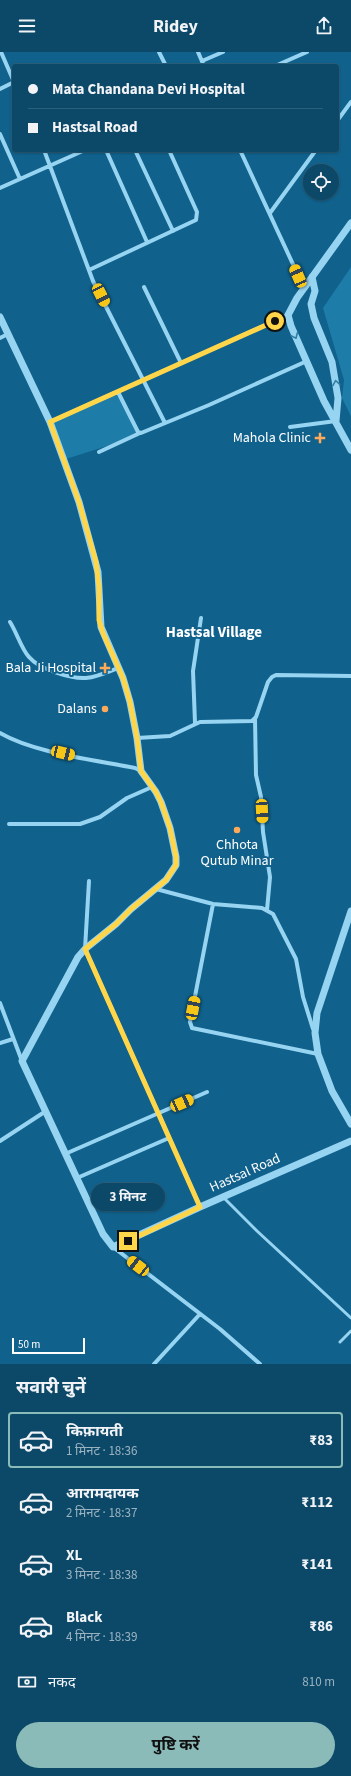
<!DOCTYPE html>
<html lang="hi">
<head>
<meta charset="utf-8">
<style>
	body { margin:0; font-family:"Source Sans 3","Noto Sans Devanagari",sans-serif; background:#15506f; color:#f1f3f6; height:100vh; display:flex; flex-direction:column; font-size:15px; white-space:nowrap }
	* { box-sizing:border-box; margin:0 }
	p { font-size:13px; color:#9ab2c0 }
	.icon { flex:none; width:22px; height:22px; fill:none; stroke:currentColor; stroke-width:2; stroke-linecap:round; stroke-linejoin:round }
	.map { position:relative; height:1312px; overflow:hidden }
	.sheet { display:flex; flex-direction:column; background:#0c4969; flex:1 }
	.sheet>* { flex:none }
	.guide { position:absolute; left:12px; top:12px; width:327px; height:88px; border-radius:4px; box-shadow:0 1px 3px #0004,0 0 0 1px #2c617d; display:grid; align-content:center; height:88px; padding:0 16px; background:#0c4969 }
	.fabs { position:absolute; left:303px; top:112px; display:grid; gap:8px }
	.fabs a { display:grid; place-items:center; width:36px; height:36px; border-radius:50%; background:#0c4969; box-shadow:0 1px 3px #0004,0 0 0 1px #2c617d; font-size:20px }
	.scale { position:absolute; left:12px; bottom:10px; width:73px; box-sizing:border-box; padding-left:4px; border:2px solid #fff; border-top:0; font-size:11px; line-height:14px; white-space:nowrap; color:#fff; -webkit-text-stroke:3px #10618c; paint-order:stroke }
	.end { position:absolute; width:18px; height:18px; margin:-9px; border:5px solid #ffd54a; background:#111; box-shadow:0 0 0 2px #111 }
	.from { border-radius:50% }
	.bubble { position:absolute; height:28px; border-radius:14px; background:#0c4969; box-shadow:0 1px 3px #0004,0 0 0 1px #2c617d; font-size:13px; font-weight:700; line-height:28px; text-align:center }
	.car { position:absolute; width:12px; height:24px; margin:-12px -6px; border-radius:5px; box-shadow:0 0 3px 1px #0007; background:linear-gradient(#f5c518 24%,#345 0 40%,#f5c518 0 76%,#345 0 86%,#f5c518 0) }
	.guide b { display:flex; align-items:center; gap:14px; height:38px; font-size:15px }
	.guide b+b { border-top:1px solid #2c617d }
	.guide i { width:10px; height:10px; background:#f1f3f6 }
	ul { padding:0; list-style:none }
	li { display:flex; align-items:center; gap:12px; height:56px; margin:0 8px 6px; padding:0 8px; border:2px solid transparent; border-radius:4px }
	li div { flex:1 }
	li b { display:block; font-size:15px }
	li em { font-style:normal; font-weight:700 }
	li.selected { border-color:#8bbbb9 }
	li>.icon { width:36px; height:36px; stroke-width:1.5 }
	h2 { padding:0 16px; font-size:18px; line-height:48px }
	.pay { display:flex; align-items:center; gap:10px; height:44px; padding:0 16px; font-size:15px }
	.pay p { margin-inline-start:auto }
	.primary-button { display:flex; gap:8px; margin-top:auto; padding:8px 16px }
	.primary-button a { flex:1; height:46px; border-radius:24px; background:#8bbbb9; color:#111; font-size:16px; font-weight:700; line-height:46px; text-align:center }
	header { display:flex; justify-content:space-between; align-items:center; height:52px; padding:0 16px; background:#0c4969; font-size:18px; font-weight:700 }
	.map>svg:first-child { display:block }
	.green { fill:#1e7ca9 }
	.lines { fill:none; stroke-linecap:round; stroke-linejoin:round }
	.service { stroke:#96d4f2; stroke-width:3 }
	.minor { stroke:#96d4f2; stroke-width:4 }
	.tertiary { stroke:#96d4f2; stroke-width:7 }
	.oneway { stroke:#327ea6 }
	.route { stroke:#ffd54a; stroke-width:5 }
	.poi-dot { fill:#ffaa58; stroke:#10618c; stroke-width:1.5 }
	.labels { text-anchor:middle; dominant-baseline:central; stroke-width:4; stroke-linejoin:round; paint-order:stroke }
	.poi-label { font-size:14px; fill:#fff; stroke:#10618c; text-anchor:end }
	.street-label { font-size:14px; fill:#fff; stroke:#10618c }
	.neighbourhood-label { font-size:15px; font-weight:bold; fill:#fff; stroke:#10618c }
</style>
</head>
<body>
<header><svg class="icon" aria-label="menu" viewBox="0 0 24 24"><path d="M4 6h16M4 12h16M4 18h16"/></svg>Ridey<svg class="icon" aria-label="share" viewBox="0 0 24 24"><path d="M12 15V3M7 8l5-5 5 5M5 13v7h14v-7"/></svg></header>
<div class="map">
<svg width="351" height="1312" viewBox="0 0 351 1312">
	<rect width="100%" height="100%" fill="#10618c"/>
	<!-- green -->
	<path class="green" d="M351,215v149l-9,-18 2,-18 -21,-72z
		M119,343l17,38 -23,11 -47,15 -14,-37 59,-26z"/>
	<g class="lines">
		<!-- service -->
		<path class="service" d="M223,1145l34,34 94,87
			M340,1290l11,-11"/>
		<!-- minor -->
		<path class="minor" d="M1,0l13,30
			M159,0l7,14
			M198,0l6,14
			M202,9l21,-9
			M275,14l32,-14
			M0,37l14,-7
			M337,69l14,-19
			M0,82l20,45
			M44,98l49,131 72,142
			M106,98l41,92
			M135,98l38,81
			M240,98l64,138
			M0,136l85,-38
			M270,161l46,-63
			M89,218l107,-50 1,-8 -28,-62
			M144,235l37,76
			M0,286l8,-4
			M118,340l20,40 3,1 68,-28 98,-44
			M50,370l238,-107
			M290,375l46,-6
			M99,400l41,-19
			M10,570c6,9 12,28 19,35 10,12 42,22 57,21 11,-1 22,-6 32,-10
			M255,666l1,57 5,22 2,35 7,45 -3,33
			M195,671l-2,-52 8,-53
			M0,681c34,20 95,27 135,35l6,3
			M137,686l33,-2 30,-14 52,-1 4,-4 12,-35 4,-5 4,-2 75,1
			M9,772h71l20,-7 27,-19 25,-11
			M89,829l-4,68 115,258
			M156,837l57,15 49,4 11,6 23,45 7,38 10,32
			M213,852l-23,118 2,6 126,26
			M0,951l22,58
			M0,991l13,-4
			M0,1089l46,-30
			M65,1102l142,-62
			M77,1126l92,-40
			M113,1195l107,82 40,35
			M154,1312l46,-50"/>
		<!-- tertiary -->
		<path class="tertiary" d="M351,171l-54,75 -9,17 3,11 33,75 27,49
			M312,225l3,14 -4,13 3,14 18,44 6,36 -2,23
			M0,265l50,105 29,80 19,70 3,55 22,51 7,24 7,36 4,33 15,21 5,10 9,26 6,29v8l-10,15 -35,29 -15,15 -31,25 -7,8 -56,104 81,173 10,13 87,-40 151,-66
			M351,859l-34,102 -2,20 3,21 14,37 19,33"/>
	</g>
	<!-- one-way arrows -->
	<defs><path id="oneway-chevron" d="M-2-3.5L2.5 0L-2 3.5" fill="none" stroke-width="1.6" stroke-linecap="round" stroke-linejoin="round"/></defs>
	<g class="oneway">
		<use href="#oneway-chevron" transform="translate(295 284) rotate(66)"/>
		<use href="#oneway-chevron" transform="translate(336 331) rotate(-99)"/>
	</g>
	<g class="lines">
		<!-- route -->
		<path class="route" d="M128,1189l72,-34 -115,-258 31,-25 15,-15 35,-29 10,-15v-8l-6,-29 -9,-26 -5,-10 -15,-21 -4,-33 -7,-36 -7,-24 -20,-45 -4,-13v-33l-3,-25 -17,-60 -29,-80 225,-101"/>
	</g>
	<!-- markers -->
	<g class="poi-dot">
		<path d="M318 380h4v4h4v4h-4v4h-4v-4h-4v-4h4z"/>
		<path d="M103 610h4v4h4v4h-4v4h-4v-4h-4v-4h4z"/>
		<circle cx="105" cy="657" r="4"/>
		<circle cx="237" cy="778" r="4"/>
	</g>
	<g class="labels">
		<!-- poi labels -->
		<g class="poi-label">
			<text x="311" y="386">Mahola Clinic</text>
			<text x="96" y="616">Bala Ji Hospital</text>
			<text x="97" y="657">Dalans</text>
			<text x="237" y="793" text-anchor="middle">Chhota<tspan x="237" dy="16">Qutub Minar</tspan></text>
		</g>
		<!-- street labels -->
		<g class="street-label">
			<text transform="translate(245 1121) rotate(-24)">Hastsal Road</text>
		</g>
		<!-- neighbourhood labels -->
		<g class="neighbourhood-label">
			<text x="214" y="580">Hastsal Village</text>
		</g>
	</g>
</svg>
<div class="fabs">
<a><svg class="icon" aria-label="locate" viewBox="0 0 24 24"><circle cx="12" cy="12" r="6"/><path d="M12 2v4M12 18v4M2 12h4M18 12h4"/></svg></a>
</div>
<div class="scale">50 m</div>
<i class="end from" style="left:275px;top:269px"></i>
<i class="end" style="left:128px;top:1189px"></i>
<div class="bubble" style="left:91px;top:1131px;width:74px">3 मिनट</div>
<i class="car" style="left:298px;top:224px;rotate:336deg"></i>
<i class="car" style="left:101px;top:243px;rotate:153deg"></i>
<i class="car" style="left:63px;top:701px;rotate:103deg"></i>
<i class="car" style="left:262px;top:759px;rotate:177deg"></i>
<i class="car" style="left:193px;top:956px;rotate:11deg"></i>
<i class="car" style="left:182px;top:1051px;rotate:66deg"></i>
<i class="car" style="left:138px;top:1214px;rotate:308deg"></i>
<div class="guide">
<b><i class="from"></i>Mata Chandana Devi Hospital</b>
<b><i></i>Hastsal Road</b>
</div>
</div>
<section class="sheet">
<h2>सवारी चुनें</h2>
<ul>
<li class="selected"><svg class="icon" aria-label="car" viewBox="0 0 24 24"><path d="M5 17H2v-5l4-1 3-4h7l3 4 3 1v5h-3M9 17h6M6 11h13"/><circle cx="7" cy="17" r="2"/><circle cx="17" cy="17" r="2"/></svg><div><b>किफ़ायती</b><p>1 मिनट · 18:36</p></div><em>₹83</em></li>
<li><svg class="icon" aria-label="car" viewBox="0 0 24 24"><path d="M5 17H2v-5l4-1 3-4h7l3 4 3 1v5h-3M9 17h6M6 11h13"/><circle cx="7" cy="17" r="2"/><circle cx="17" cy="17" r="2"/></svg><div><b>आरामदायक</b><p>2 मिनट · 18:37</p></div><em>₹112</em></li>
<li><svg class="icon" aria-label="car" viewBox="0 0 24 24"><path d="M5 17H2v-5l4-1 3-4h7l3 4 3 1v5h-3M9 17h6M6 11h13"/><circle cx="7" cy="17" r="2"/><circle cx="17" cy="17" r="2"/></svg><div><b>XL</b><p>3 मिनट · 18:38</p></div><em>₹141</em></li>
<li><svg class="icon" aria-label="car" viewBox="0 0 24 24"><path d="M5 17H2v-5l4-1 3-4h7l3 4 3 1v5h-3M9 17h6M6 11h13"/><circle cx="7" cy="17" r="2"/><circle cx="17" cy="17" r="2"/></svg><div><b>Black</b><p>4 मिनट · 18:39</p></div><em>₹86</em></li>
</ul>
<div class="pay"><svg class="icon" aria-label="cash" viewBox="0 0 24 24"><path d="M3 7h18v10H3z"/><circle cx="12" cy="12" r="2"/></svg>नकद<p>810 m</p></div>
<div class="primary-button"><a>पुष्टि करें</a></div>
</section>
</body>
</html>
